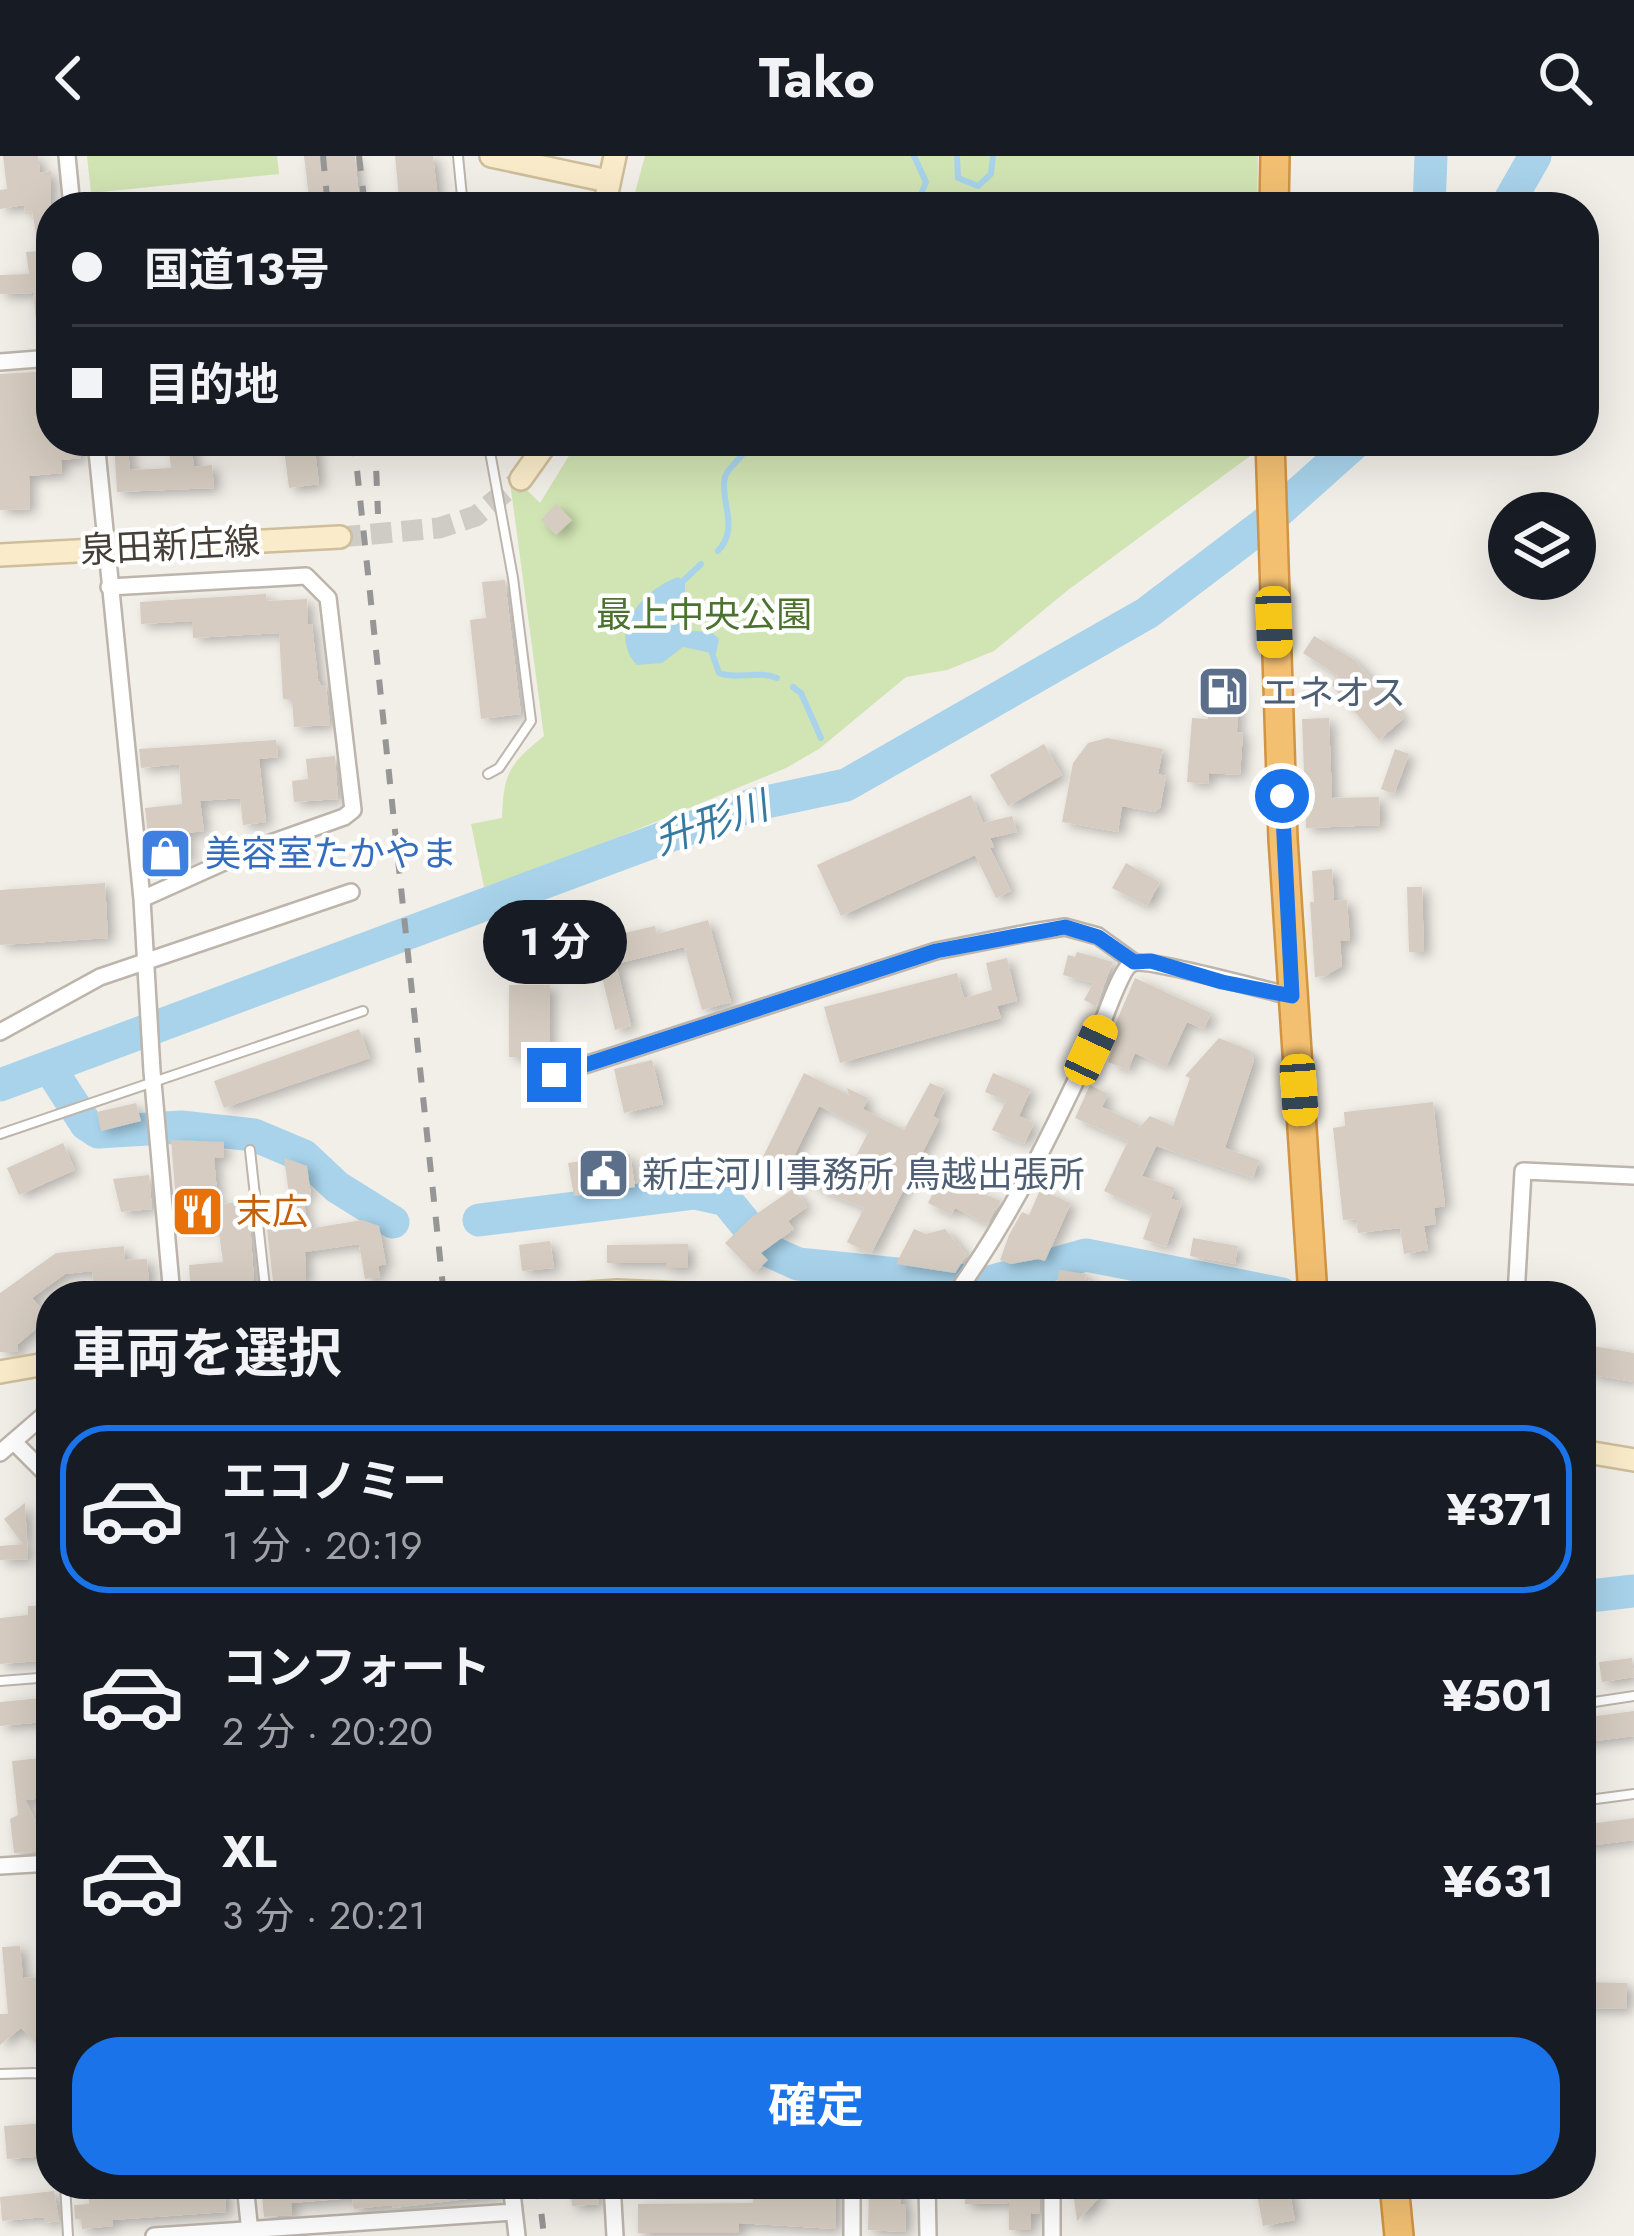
<!DOCTYPE html>
<html lang="ja">
<head>
<meta charset="utf-8">
<style>
	body { margin:0; font-family:Jost,"Noto Sans JP",sans-serif; background:#242831; color:#f1f3f6; height:100vh; display:flex; flex-direction:column; font-size:45px; white-space:nowrap }
	* { box-sizing:border-box; margin:0 }
	p { font-size:39px; color:#9ea1a6 }
	.icon { flex:none; width:66px; height:66px; fill:none; stroke:currentColor; stroke-width:2; stroke-linecap:round; stroke-linejoin:round }
	.map { position:relative; flex:1; overflow:hidden }
	.side { position:absolute; left:36px; top:1125px; width:1560px; height:918px; display:flex; flex-direction:column; background:#171b24; border-radius:48px; box-shadow:0 12px 48px #0002 }
	.side>* { flex:none }
	.guide { position:absolute; left:36px; top:36px; width:1563px; height:264px; border-radius:48px; box-shadow:0 12px 48px #0002; display:grid; align-content:center; height:264px; padding:0 36px; background:#171b24 }
	.buttons { position:absolute; left:1488px; top:336px; display:grid; gap:24px }
	.buttons a { display:grid; place-items:center; width:108px; height:108px; border-radius:50%; background:#171b24; box-shadow:0 12px 48px #0002; font-size:60px }
	.end { position:absolute; width:54px; height:54px; margin:-27px; border:15px solid #1a73e8; background:#fff; box-shadow:0 0 0 6px #fff }
	.from { border-radius:50% }
	.bubble { position:absolute; height:84px; border-radius:42px; background:#171b24; box-shadow:0 12px 48px #0002; font-size:39px; font-weight:700; line-height:84px; text-align:center }
	.car { position:absolute; width:36px; height:72px; margin:-36px -18px; border-radius:15px; box-shadow:0 0 9px 3px #0007; background:linear-gradient(#f5c518 24%,#345 0 40%,#f5c518 0 76%,#345 0 86%,#f5c518 0) }
	.guide b { display:flex; align-items:center; gap:42px; height:114px; font-size:45px }
	.guide b+b { border-top:3px solid #363941 }
	.guide i { width:30px; height:30px; background:#f1f3f6 }
	ul { padding:0; list-style:none }
	li { display:flex; align-items:center; gap:36px; height:168px; margin:0 24px 18px; padding:0 12px; border:6px solid transparent; border-radius:48px }
	li div { flex:1 }
	li b { display:block; font-size:45px }
	li em { font-style:normal; font-weight:700 }
	li.selected { border-color:#1a73e8 }
	li>.icon { width:108px; height:108px; stroke-width:1.5 }
	h2 { padding:0 36px; font-size:54px; line-height:144px }
	.primary-button { display:flex; gap:24px; margin-top:auto; padding:24px 36px }
	.primary-button a { flex:1; height:138px; border-radius:48px; background:#1a73e8; color:#fff; font-size:48px; font-weight:700; line-height:138px; text-align:center }
	header { display:flex; justify-content:space-between; align-items:center; height:156px; padding:0 36px; background:#171b24; font-size:54px; font-weight:700 }
	.map>svg:first-child { display:block }
	.green { fill:#d1e4b3 }
	.water { fill:#a8d3eb }
	.lines { fill:none; stroke-linecap:round; stroke-linejoin:round }
	.stream { stroke:#a8d3eb; stroke-width:6 }
	.river { stroke:#a8d3eb; stroke-width:33 }
	.building { fill:#d6ccc1; filter:url(#shadow) }
	.secondary-tunnel { stroke:#cfcbc5; stroke-width:21; stroke-dasharray:21 10; stroke-linecap:butt }
	.lane-casing { stroke:#bdb5ab; stroke-width:12 }
	.street-casing { stroke:#bdb5ab; stroke-width:20 }
	.secondary-casing { stroke:#cfbe9a; stroke-width:26 }
	.highway-casing { stroke:#d19443; stroke-width:32 }
	.lane { stroke:#fff; stroke-width:8 }
	.street { stroke:#fff; stroke-width:15 }
	.secondary { stroke:#faecca; stroke-width:21 }
	.highway { stroke:#f3c072; stroke-width:27 }
	.rail { stroke:#969696; stroke-width:6; stroke-dasharray:15 15; stroke-linecap:butt }
	.route { stroke:#1a73e8; stroke-width:15 }
	.labels { text-anchor:middle; dominant-baseline:central; stroke-width:9; stroke-linejoin:round; paint-order:stroke }
	.street-label { font-size:36px; fill:#453f37; stroke:#fff }
	.park-label { font-size:36px; fill:#4c722f; stroke:#fff }
	.service-label { font-size:36px; fill:#4e5e75; stroke:#fff; text-anchor:start }
	.shop-label { font-size:36px; fill:#366cbe; stroke:#fff; text-anchor:start }
	.food-label { font-size:36px; fill:#c56008; stroke:#fff; text-anchor:start }
	.water-label { font-size:39px; font-style:italic; fill:#367aa1; stroke:#fff }
</style>
</head>
<body>
<header><svg class="icon" aria-label="back" viewBox="0 0 24 24"><path d="M15 5l-7 7 7 7"/></svg>Tako<svg class="icon" aria-label="search" viewBox="0 0 24 24"><circle cx="10" cy="10" r="6"/><path d="M15 15l6 6"/></svg></header>
<div class="map">
<svg width="1634" height="2080" viewBox="0 0 1634 2080">
	<defs>
		<filter id="shadow"><feDropShadow dx="6" dy="4" stdDeviation="6" flood-color="#0004"/></filter>
	</defs>
	<rect width="100%" height="100%" fill="#f2eee8"/>
	<!-- green -->
	<path class="green" d="M87,0h190l2,18 -188,19z
		M645,0h613l-1,51h-626z
		M578,285h673l-1,15 -182,134 -74,61 -47,19 -41,7 -87,72 -33,19 -201,83 -101,36 -13,-63 31,-6c2,-45 6,-53 42,-82l-34,-254 7,-2 23,23z"/>
	<!-- water -->
	<path class="water" d="M678,421l7,4v25l-8,10 4,14 30,2 8,7 -3,15 -33,-7 -21,16 -25,2c-31,-34 7,-76 41,-88z"/>
	<g class="lines">
		<!-- stream -->
		<path class="stream" d="M914,0l12,26 -10,25
			M957,0l1,22 20,8 13,-12 2,-18
			M718,395c20,-21 5,-44 6,-68 0,-17 22,-23 24,-42
			M682,426l19,-18
			M711,494l8,23c18,7 38,-3 58,5
			M793,531l8,6 20,45"/>
		<!-- river -->
		<path class="river" d="M1429,51l2,-51
			M1506,51l29,-51
			M49,911l37,57 12,8 83,-5 73,8 50,21 33,31 56,35
			M0,929l752,-280 94,-20 301,-172 116,-88 94,-84
			M479,1064l216,-27 31,7 41,50 31,14 188,19 100,-28 196,39
			M1581,1441l53,-6"/>
	</g>
	<!-- building -->
	<path class="building" d="M3,0h35l2,17 11,-2v175l-12,1 -6,-54 -33,1v-19l29,-1 -3,-22 13,-1 -7,-40 -7,1 -1,-7 -24,4v-19l7,-1z
		M304,0h51l5,51h-50z
		M395,0h38l6,51h-39z
		M51,215v73l29,-2 1,16 -20,2 1,13 -33,3 1,33 -30,1v-136z
		M114,285h13l3,29 41,-2 -3,-27h23l3,26 18,-2 2,23 -97,4z
		M283,285h31l5,43 -30,4z
		M556,348l16,16 -16,15 -15,-15z
		M505,424l16,134 -40,5 -11,-99 16,-2 -4,-36z
		M266,438l1,7 40,-2 1,25h4l6,55 3,6h5l4,40 -36,2 -2,-28h-9l-4,-66 -86,5 -1,-17 -51,3 -1,-22z
		M1314,480l41,24 49,58 -25,22 -48,-56 7,-8 -35,-23z
		M1238,523l-1,53 6,1 -3,42 -31,-2 -1,11 -21,-2 5,-64 16,1 -1,-39z
		M1329,562l3,80 47,-1 1,28 -74,3 -4,-109z
		M1107,582l56,11 -5,25 8,2 -6,32 -6,4 -32,-6 -4,26 -56,-10 11,-59 15,-20z
		M276,584l2,17 -19,2 7,63 -23,3 -3,-27 -40,3 4,30 -17,2 3,26 -29,4 -4,-30 -9,1 -3,-26 37,-4 -3,-40 -38,4 -2,-19z
		M1044,588l18,31 -54,31 -18,-31z
		M1395,593l14,5 -15,40 -13,-5z
		M335,600l3,43 -44,3 -2,-21 16,-2 -2,-20z
		M971,639l12,28 29,-7 5,16 -27,6 4,9 -4,1 21,43 -15,7 -21,-43 -134,61 -24,-51z
		M1126,707l34,19 -13,24 -35,-18z
		M1332,713l2,32 13,-1 3,41h-10l2,25 -17,10 -10,1 -5,-75h4l-2,-31z
		M105,727l3,55 -108,7v-55z
		M1407,731h15l2,65h-15z
		M708,764l23,82 -29,8 -18,-63 -68,17 15,62 -16,4 -17,-69 -30,7 -5,-16 30,-12 62,-14 2,8z
		M1077,796l36,10 -17,44 -12,-6 9,-17 -30,-8 5,-20 7,2z
		M1007,802l10,43 -20,5 4,12 -161,45 -16,-56 133,-34 7,25 28,-8 -6,-27z
		M1135,822l76,35 -7,16 -17,-7 -21,45 -31,-14 -7,17 -20,-8 7,-20 -6,-3z
		M509,829h41v72h-41z
		M359,873l11,29 -146,50 -10,-27z
		M1219,882l32,13 3,9 -29,88 34,12 -6,18 -97,-32 -14,30 33,12 -4,11 11,3 -16,45 -23,-8 9,-26 -48,-22 24,-50 -53,-23 15,-33 18,9 -6,13 38,18 -2,4 12,-13 23,10 17,-48 -5,-2z
		M652,904l11,44 -39,9 -10,-44z
		M804,917l45,22 -2,-7 21,10 -5,11 41,21 26,-47 15,6 -12,27 6,4 -68,134 -24,-12 17,-34 -46,-19 2,-3 -23,-12 5,-11 41,18 26,-50 -50,-25 -32,64 -24,-13z
		M993,917l38,16 -12,27 15,7 -10,21 -32,-14 14,-29 -21,-9z
		M1433,946l12,104 -11,2 2,16 -12,2 4,24 -24,4 -4,-26 -42,5 -2,-14 -13,1 -10,-92 12,-2 -1,-14z
		M136,947l5,18 -40,10 -4,-19z
		M171,984l53,2v16l-10,-1 4,48 23,-4 3,22 6,-1 5,74h-64l-2,-31 34,-3 -5,-36 -31,3 -2,-28 -9,1z
		M63,987l12,27 -56,25 -12,-27z
		M630,998l5,33 -61,9 -6,-33z
		M284,1002l23,8 4,29 -8,1 5,33 54,-9 17,6 7,38 -8,2 2,11 -15,2 -6,-35 -54,8 1,29 -33,1 -7,-62 26,-4z
		M149,1019l3,34 -31,3 -8,-33z
		M941,1021l60,24 -14,23 -32,-16 -4,7 -23,-12z
		M794,1032l13,19 -19,14 6,8 -33,24 7,7 -14,13 -29,-30 27,-26z
		M1040,1034l31,13 -26,58 -7,-2 -27,5 -11,-4 9,-25 13,-23 7,3z
		M914,1073l12,5 19,-5 22,26 -12,18 -59,-9z
		M1193,1082l45,8 -3,18 -45,-8z
		M550,1085l4,27 -32,3 -3,-26z
		M688,1088v24h-22v-5h-59v-18z
		M124,1090l1,14 22,-1 3,37h-56l-2,-25 -27,3 -33,24 17,20 -31,26v8h-18v-59l56,-40z
		M1059,1114l27,4 -1,6 6,1 -2,15h-34z
		M1593,1190l41,7v29l-46,-8z
		M25,1347l3,56 -28,1v-14l23,-2 -19,-25z
		M51,1449v55l-51,4v-46l28,-3v-9z
		M1632,1502l2,19 -32,5 -3,-20z
		M51,1541v16l-8,1v8l-43,4v-24z
		M1634,1555v25l-53,7v-25z
		M51,1601v33l-7,1 1,7 -20,2 14,27 12,-2v26l-37,2 -4,-34 8,-4 -6,-54z
		M1634,1662v22l-53,7v-22z
		M20,1790l3,32 27,-1 1,81 -30,-30 -21,17v-31h8l-6,-67z
		M1584,1826l43,1 -1,26 -43,-1z
		M46,1967l2,33 -41,3 -3,-33z
		M88,2028h126l11,7 1,21 -114,8 1,6 -31,3 -1,-10h-6l-1,-14 15,-1z
		M282,2028h217l1,11 -107,13 -1,-3 -38,4 -2,-11 -61,5 1,12 -28,2 -2,-21 22,-2z
		M570,2028h27l2,20 -27,2z
		M754,2028h82l-1,45 -96,-6v10h-101v-29l115,-1z
		M869,2028h32v20h5l-1,28 -37,-2z
		M965,2028h75v30l-9,-1v17h-22v-27l-44,1z
		M1072,2028h25l1,15 -21,22z
		M1255,2028h33l7,36 -32,6z
		M54,2035l5,30 -15,2v-6l-42,4 -2,-24z"/>
	<g class="lines">
		<!-- secondary-tunnel -->
		<path class="secondary-tunnel" d="M340,381l99,-9 37,-12 45,-37"/>
		<defs>
			<path id="lane" d="M458,0l5,51
				M488,285l25,137 18,143 -32,47 -11,6
				M0,978l363,-123
				M250,994l16,146
				M0,1525l51,-4
				M1581,1548l53,-8
				M1581,1645l53,-7
				M0,1918l34,-1 17,4
				M65,2028l3,52"/>
			<path id="street" d="M67,0l5,51
				M0,206l51,-4
				M96,285l46,458 10,172 20,225
				M109,431l197,-11 22,22 25,212 -9,7 -93,33 -109,49
				M0,876l100,-55 251,-85
				M554,919l382,-124 91,-18 38,-6 33,9 36,26
				M954,1140c58,-80 100,-168 142,-258 7,-14 24,-68 35,-74 13,-8 135,27 161,32
				M1516,1140l7,-125 111,5
				M14,1286l37,37
				M0,1297l51,-44
				M0,1710l51,-3
				M245,2028l5,49
				M511,2028l6,52
				M612,2028l3,52
				M927,2028l1,52
				M154,2080l360,-24
				M852,2080v-52
				M1052,2080v-52"/>
			<path id="secondary" d="M491,0l117,25
				M604,51l11,-51
				M521,323l27,-38
				M0,399l340,-18
				M548,1140l69,-5 109,5
				M0,1216l51,-9
				M1581,1295l53,9"/>
			<path id="highway" d="M1274,51l1,-51
				M1270,285l13,398 30,457
				M1394,2028l5,52"/>
		</defs>
		<!-- lane casing -->
		<use href="#lane" class="lane-casing"/>
		<!-- street casing -->
		<use href="#street" class="street-casing"/>
		<!-- secondary casing -->
		<use href="#secondary" class="secondary-casing"/>
		<!-- highway casing -->
		<use href="#highway" class="highway-casing"/>
		<!-- lane -->
		<use href="#lane" class="lane"/>
		<!-- street -->
		<use href="#street" class="street"/>
		<!-- secondary -->
		<use href="#secondary" class="secondary"/>
		<!-- highway -->
		<use href="#highway" class="highway"/>
		<!-- rail -->
		<path class="rail" d="M323,0l5,51
			M359,0l6,51
			M354,285l90,855
			M375,285l3,73
			M538,2028l6,52"/>
	</g>
	<g class="lines">
		<!-- route -->
		<path class="route" d="M554,919l382,-124 129,-24 33,10 36,25 17,-1 71,21 70,14 -10,-200"/>
	</g>
	<!-- icons -->
	<defs>
		<symbol id="fuel-square" viewBox="-11 -11 22 22"><rect x="-9" y="-9" width="18" height="18" rx="4" fill="#5c6f8a" stroke="#fff"/><path d="M-5.5-6h7V0h2V4h1.3V-2.5L3-4.5l.8-.8L6-3V5H2.5V1h-1V6h-7ZM-4.2-4.7v3.2H.2V-4.7Z" fill="#fff"/></symbol>
		<symbol id="shop-square" viewBox="-11 -11 22 22"><rect x="-9" y="-9" width="18" height="18" rx="4" fill="#3f7fe0" stroke="#fff"/><path d="M-5-2.5h2.3a2.7 3.5 0 0 1 5.4 0H5L5.5 6h-11ZM-1.5-2.5h3a1.5 2.3 0 0 0-3 0Z" fill="#fff"/></symbol>
		<symbol id="civic-square" viewBox="-11 -11 22 22"><rect x="-9" y="-9" width="18" height="18" rx="4" fill="#5c6f8a" stroke="#fff"/><path d="M-.6-6.5H3V-4.5H.6V-3L4-1V1h2V6H-6V1h2V-1L-.6-3ZM-1.2 2.5V6h2.4V2.5Z" fill="#fff"/></symbol>
		<symbol id="restaurant-square" viewBox="-11 -11 22 22"><rect x="-9" y="-9" width="18" height="18" rx="4" fill="#e8710a" stroke="#fff"/><path d="M-5-6h1v4h1v-4h1v4h1v-4h1v5L-1.5 .5V6h-2V.5L-5-1ZM5-6V6H3V1.5H1.5Q1.5-4 5-6Z" fill="#fff"/></symbol>
	</defs>
	<g fill-rule="evenodd">
		<use href="#fuel-square" x="1194" y="506" width="59" height="59"/>
		<use href="#shop-square" x="136" y="668" width="59" height="59"/>
		<use href="#civic-square" x="574" y="988" width="59" height="59"/>
		<use href="#restaurant-square" x="168" y="1026" width="59" height="59"/>
	</g>
	<g class="labels">
		<!-- street labels -->
		<g class="street-label">
			<text transform="translate(170 389) rotate(-3)">泉田新庄線</text>
		</g>
		<!-- park labels -->
		<g class="park-label">
			<text x="704" y="458">最上中央公園</text>
		</g>
		<!-- service labels -->
		<g class="service-label">
			<text x="1262" y="536">エネオス</text>
			<text x="642" y="1018">新庄河川事務所 鳥越出張所</text>
		</g>
		<!-- shop labels -->
		<g class="shop-label">
			<text x="205" y="697">美容室たかやま</text>
		</g>
		<!-- food labels -->
		<g class="food-label">
			<text x="236" y="1055">末広</text>
		</g>
		<!-- water labels -->
		<g class="water-label">
			<text transform="translate(711 667) rotate(-19)">升形川</text>
		</g>
	</g>
</svg>
<div class="buttons">
<a><svg class="icon" aria-label="layers" viewBox="0 0 24 24"><path d="M12 4l9 5-9 5-9-5zM3 14l9 5 9-5"/></svg></a>
</div>
<i class="end from" style="left:1282px;top:640px"></i>
<i class="end" style="left:554px;top:919px"></i>
<div class="bubble" style="left:483px;top:744px;width:144px">1 分</div>
<i class="car" style="left:1274px;top:466px;rotate:178deg"></i>
<i class="car" style="left:1091px;top:894px;rotate:25deg"></i>
<i class="car" style="left:1299px;top:934px;rotate:176deg"></i>
<div class="guide">
<b><i class="from"></i>国道13号</b>
<b><i></i>目的地</b>
</div>
<section class="side">
<h2>車両を選択</h2>
<ul>
<li class="selected"><svg class="icon" aria-label="car" viewBox="0 0 24 24"><path d="M5 17H2v-5l4-1 3-4h7l3 4 3 1v5h-3M9 17h6M6 11h13"/><circle cx="7" cy="17" r="2"/><circle cx="17" cy="17" r="2"/></svg><div><b>エコノミー</b><p>1 分 · 20:19</p></div><em>¥371</em></li>
<li><svg class="icon" aria-label="car" viewBox="0 0 24 24"><path d="M5 17H2v-5l4-1 3-4h7l3 4 3 1v5h-3M9 17h6M6 11h13"/><circle cx="7" cy="17" r="2"/><circle cx="17" cy="17" r="2"/></svg><div><b>コンフォート</b><p>2 分 · 20:20</p></div><em>¥501</em></li>
<li><svg class="icon" aria-label="car" viewBox="0 0 24 24"><path d="M5 17H2v-5l4-1 3-4h7l3 4 3 1v5h-3M9 17h6M6 11h13"/><circle cx="7" cy="17" r="2"/><circle cx="17" cy="17" r="2"/></svg><div><b>XL</b><p>3 分 · 20:21</p></div><em>¥631</em></li>
</ul>
<div class="primary-button"><a>確定</a></div>
</section>
</div>
</body>
</html>
